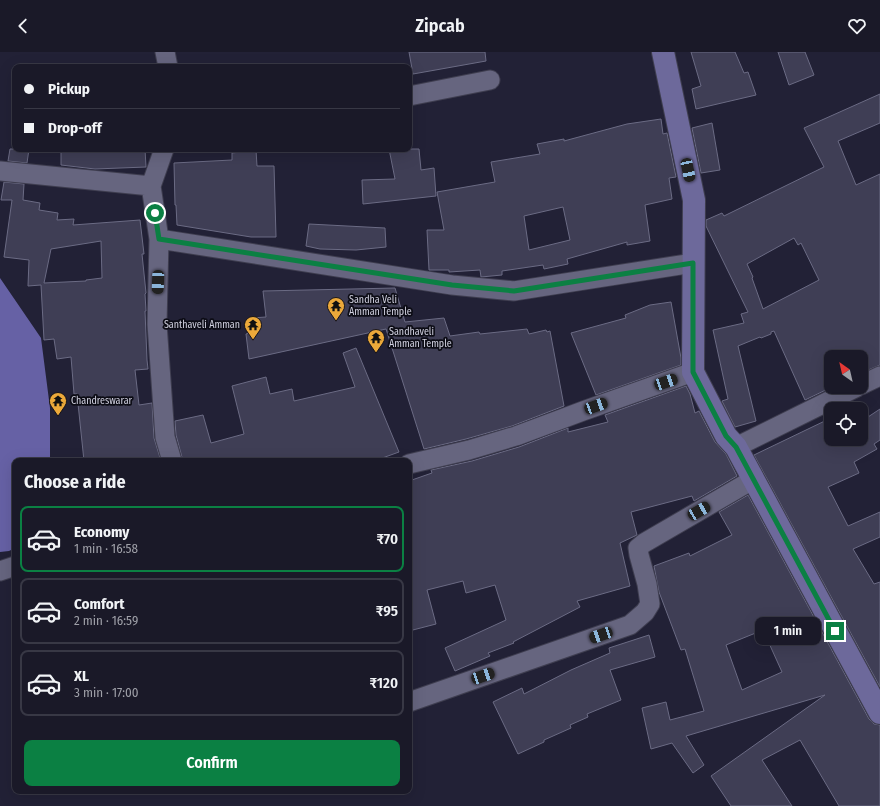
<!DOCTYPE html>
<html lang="en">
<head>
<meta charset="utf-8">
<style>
	body { margin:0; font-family:"Fira Sans Condensed",sans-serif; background:#272634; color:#f1f3f6; height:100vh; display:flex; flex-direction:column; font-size:15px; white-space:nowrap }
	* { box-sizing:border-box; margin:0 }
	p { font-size:13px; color:#9fa0a8 }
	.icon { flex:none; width:22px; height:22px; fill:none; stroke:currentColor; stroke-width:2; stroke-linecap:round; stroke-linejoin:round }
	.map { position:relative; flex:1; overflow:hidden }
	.side { position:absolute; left:12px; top:406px; width:400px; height:336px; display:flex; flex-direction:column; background:#1a1928; border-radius:8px; box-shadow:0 4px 16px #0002,0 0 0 1px #383845 }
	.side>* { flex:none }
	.top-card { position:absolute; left:12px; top:12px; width:400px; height:88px; border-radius:8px; box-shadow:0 4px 16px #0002,0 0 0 1px #383845; display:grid; align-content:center; height:88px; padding:0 12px; background:#1a1928 }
	.needle { width:26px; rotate:326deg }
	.tools { position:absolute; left:824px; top:298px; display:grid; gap:8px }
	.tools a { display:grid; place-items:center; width:44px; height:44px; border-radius:8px; background:#1a1928; box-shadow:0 4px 16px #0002,0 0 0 1px #383845; font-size:20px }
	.end { position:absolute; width:18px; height:18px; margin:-9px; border:5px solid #0b8043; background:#fff; box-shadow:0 0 0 2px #fff }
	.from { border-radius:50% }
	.bubble { position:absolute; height:28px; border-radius:8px; background:#1a1928; box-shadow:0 4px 16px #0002,0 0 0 1px #383845; font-size:13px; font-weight:600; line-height:28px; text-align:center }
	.car { position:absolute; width:12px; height:24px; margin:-12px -6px; border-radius:5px; box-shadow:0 0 3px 1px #0007; background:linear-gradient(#222 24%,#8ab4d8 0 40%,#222 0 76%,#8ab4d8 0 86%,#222 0) }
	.top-card b { display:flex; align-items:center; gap:14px; height:38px; font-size:15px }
	.top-card b+b { border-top:1px solid #383845 }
	.top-card i { width:10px; height:10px; background:#f1f3f6 }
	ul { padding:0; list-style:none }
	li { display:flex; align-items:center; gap:12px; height:66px; margin:0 8px 6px; padding:0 4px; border:2px solid #383845; border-radius:8px }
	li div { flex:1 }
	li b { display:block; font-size:15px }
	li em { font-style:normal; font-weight:600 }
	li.on { border-color:#0b8043 }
	li>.icon { width:36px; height:36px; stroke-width:1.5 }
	h2 { padding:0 12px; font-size:18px; line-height:48px }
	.cta { display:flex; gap:8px; margin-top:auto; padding:8px 12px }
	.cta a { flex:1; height:46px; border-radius:8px; background:#0b8043; color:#fff; font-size:16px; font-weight:600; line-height:46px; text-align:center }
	header { display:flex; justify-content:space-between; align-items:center; height:52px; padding:0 12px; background:#1a1928; font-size:18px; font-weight:600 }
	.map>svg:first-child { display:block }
	.water { fill:#6661a5 }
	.building { fill:#3f3e55; stroke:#6b6b84; fill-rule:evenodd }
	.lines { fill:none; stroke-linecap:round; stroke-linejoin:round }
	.street-casing { stroke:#3f3e50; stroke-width:21 }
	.secondary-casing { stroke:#3f3e50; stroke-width:24 }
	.street { stroke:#66657f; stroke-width:19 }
	.secondary { stroke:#6d699b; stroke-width:22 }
	.route { stroke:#0b8043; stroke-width:5 }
	.labels { text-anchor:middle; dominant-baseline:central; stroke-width:3.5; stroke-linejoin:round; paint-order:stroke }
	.poi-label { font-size:10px; fill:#d2d2e1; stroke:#0c0c15; text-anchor:start }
</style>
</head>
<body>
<header><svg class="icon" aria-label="back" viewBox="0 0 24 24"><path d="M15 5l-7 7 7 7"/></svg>Zipcab<svg class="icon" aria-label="heart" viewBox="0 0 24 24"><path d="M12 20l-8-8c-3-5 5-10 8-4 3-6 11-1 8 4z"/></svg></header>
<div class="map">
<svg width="880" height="754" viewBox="0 0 880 754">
	<rect width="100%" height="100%" fill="#222136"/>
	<!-- water -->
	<path class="water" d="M0,226l41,60 9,70v53h-35v87l-6,3 -9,1z"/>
	<!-- building -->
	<path class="building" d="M409,0h76l1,9 -73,13z
		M691,0h44l9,21 4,-1 8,23 -60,14 -4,-20 9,-3z
		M778,0h27l9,23 -25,10z
		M880,42v29l-42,18 18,44 24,-11v191l-19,8v-16h-30v30h1l-27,13 -31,-69 -3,1v2l-10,4 -1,-1 -22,9 18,75 -21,6 -13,-26 6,-2 -15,-69 31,-7 -3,-9 7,-2 -42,-86v-6l16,-7 2,3 100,-49 -20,-39zM794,186l4,7 3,-2 18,37 -56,29 -11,-31 1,-1 -6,-13z
		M661,67l2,15 4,-1 9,44 -7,1 3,21 -27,6 5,36 -23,4v-3l-60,17 1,5 -24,5 -1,-4 -41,6v4l-21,2 -1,-7 -31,2v-2h-20l-2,-40h17l-7,-38 58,-10 -4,-20 49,-8 -3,-10 27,-5v2l63,-17zM563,155l7,33 -41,10 -5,-34z
		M712,71l8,47 -19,3 -9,-45z
		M10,97h19l-2,14 -19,-2z
		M61,97h84l1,18 -51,2 -34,-4z
		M389,97h30l2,21 13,-2 2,28 -73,8 -1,-24 33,-1z
		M256,98l1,16h17l2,71h-25l-74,-12 -1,-20h-1l-1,-42 58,-3v-7z
		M4,130l20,2 -1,16 17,3 -1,7 19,3 -1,7 17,-1 -1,6 67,-5 4,34h-2l4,39 -1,1 1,17h-1l2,49 1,9 -13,1 4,35 13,-2 2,35 7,23h-77l-7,-67h-3l-3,-37 -14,2 -3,-20 -10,1 -3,-55 -13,1 1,-26 -25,-3 8,-57h-11zM101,189l1,37 -16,2v1l-42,2 7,-34z
		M309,172l76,4 1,19 -30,3 -36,-1 -14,-3z
		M395,236l10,34 39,-4 6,18 29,-4 1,2 47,-5 2,5 17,-4 1,2 3,-1 14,75 -52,20 -46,13 -42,10 -38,-120 -137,30 -3,-25 7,-2 -2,-14 15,-1 -3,-26z
		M671,250l10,56v7l-85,30 -25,-62 55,-15 -1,-3 25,-10z
		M356,296l43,104 -25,9h-191l-7,-26 -1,-14 28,-6 8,28 33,-9 -12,-48 34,-9 4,17 22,-5 2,12 61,-14 -12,-34z
		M686,334l4,8 5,19 4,-2 16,31 11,12 11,22 -43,25 -2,-5 -61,16 6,23 -17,8 10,43 -53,15 3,6 -67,35 1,1 -26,10 2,3 -35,15 -10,-23 61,-28 -11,-35 -29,8 -3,-12 -36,9 9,34 -27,7v-150l23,-8 -1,-3 41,-9 47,-14 49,-19v4l40,-10 -3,-7z
		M880,357v31l-6,4 3,5 -23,13 5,11 -31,14 20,39 32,-14v25l-27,12 21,35 6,-2v105l-126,-232 77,-37v21h30v-19l1,1z
		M748,443l121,224 5,5 6,1v81h-41l-39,-66 -38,20 30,46h-61l-20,-30 114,-81 -139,41 18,29 -11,8 -21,-30 -21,6 -9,-41 24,-6 4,18 34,-9 -19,-62 -4,1 -22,-58 -5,-26 35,-13 1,3 42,-21 -13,-23zM763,578l19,42 -40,18 -16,-45z
		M649,583l6,22 -45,13 11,30 -34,14 1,3 -18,8 1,3 -27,12v2l-26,12 -25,-52 29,-14 2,6 47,-24 39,-17 -1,-5z"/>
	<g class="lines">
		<defs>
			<path id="street" d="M165,0l3,15
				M409,44l81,-16
				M0,119l151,15 8,53 293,46 62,6 179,-28
				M151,134l13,-37
				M159,187l-2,85 8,113 7,24
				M861,333l19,-9
				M736,395l121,-60
				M409,412l60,-14 47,-14 67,-25 110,-39
				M0,519l15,-5
				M409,650l221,-77 15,-13 5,-8 -3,-20 -8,-29 -1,-7 6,-5 110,-64"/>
			<path id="secondary" d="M663,0l31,148 -1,172 33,64 10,11 144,266"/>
		</defs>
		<!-- street casing -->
		<use href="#street" class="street-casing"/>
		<!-- secondary casing -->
		<use href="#secondary" class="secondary-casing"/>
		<!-- street -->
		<use href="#street" class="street"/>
		<!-- secondary -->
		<use href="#secondary" class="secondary"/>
	</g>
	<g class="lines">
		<!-- route -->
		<path class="route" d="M155,161l4,26 293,46 62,6 179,-28v109l33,64 10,11 99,184"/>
	</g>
	<!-- icons -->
	<defs>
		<symbol id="temple-pin" viewBox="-11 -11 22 30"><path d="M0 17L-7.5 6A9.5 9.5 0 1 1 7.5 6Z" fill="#eca93a" stroke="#0c0c15"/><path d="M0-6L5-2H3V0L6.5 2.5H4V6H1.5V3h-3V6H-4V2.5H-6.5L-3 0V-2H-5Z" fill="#111"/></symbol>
	</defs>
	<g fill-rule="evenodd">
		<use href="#temple-pin" x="326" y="244" width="20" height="27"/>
		<use href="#temple-pin" x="243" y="263" width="20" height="27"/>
		<use href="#temple-pin" x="366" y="276" width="20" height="27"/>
		<use href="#temple-pin" x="48" y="339" width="20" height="27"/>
	</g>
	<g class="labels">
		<!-- poi labels -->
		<g class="poi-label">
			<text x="349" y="248">Sandha Veli<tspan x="349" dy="12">Amman Temple</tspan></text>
			<text x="240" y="273" text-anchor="end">Santhaveli Amman</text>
			<text x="389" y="280">Sandhaveli<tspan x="389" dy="12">Amman Temple</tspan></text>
			<text x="71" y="349">Chandreswarar</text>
		</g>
	</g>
</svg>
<div class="tools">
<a><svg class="needle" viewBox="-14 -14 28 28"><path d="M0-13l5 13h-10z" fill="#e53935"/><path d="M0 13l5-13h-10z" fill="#9fa0a8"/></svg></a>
<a><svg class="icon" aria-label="locate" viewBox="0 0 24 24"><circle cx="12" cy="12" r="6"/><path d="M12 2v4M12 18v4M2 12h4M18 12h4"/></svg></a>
</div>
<i class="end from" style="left:155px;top:161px"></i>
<i class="end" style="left:835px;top:579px"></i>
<div class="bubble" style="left:755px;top:565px;width:66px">1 min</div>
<i class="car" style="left:688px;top:118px;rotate:168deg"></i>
<i class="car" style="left:158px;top:230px;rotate:182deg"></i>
<i class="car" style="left:666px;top:330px;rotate:71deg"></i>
<i class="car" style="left:596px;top:354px;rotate:70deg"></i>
<i class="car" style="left:699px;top:459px;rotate:60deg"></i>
<i class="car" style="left:601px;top:583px;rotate:251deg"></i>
<i class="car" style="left:483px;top:624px;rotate:71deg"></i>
<div class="top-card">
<b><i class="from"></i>Pickup</b>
<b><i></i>Drop-off</b>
</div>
<section class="side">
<h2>Choose a ride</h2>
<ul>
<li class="on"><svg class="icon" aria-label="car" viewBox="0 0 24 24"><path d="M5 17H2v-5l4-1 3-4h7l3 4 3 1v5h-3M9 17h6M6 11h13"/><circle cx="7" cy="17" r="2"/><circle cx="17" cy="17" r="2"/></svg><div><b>Economy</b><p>1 min · 16:58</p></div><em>₹70</em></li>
<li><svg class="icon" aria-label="car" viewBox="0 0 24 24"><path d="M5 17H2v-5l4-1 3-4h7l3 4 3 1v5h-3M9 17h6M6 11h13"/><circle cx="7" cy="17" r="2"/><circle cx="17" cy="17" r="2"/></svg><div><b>Comfort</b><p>2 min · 16:59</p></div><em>₹95</em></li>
<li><svg class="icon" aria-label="car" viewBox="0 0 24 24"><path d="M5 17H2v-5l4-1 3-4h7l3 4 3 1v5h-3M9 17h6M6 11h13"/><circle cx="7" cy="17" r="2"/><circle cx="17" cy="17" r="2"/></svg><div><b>XL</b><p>3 min · 17:00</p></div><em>₹120</em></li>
</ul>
<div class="cta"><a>Confirm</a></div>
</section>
</div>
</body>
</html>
